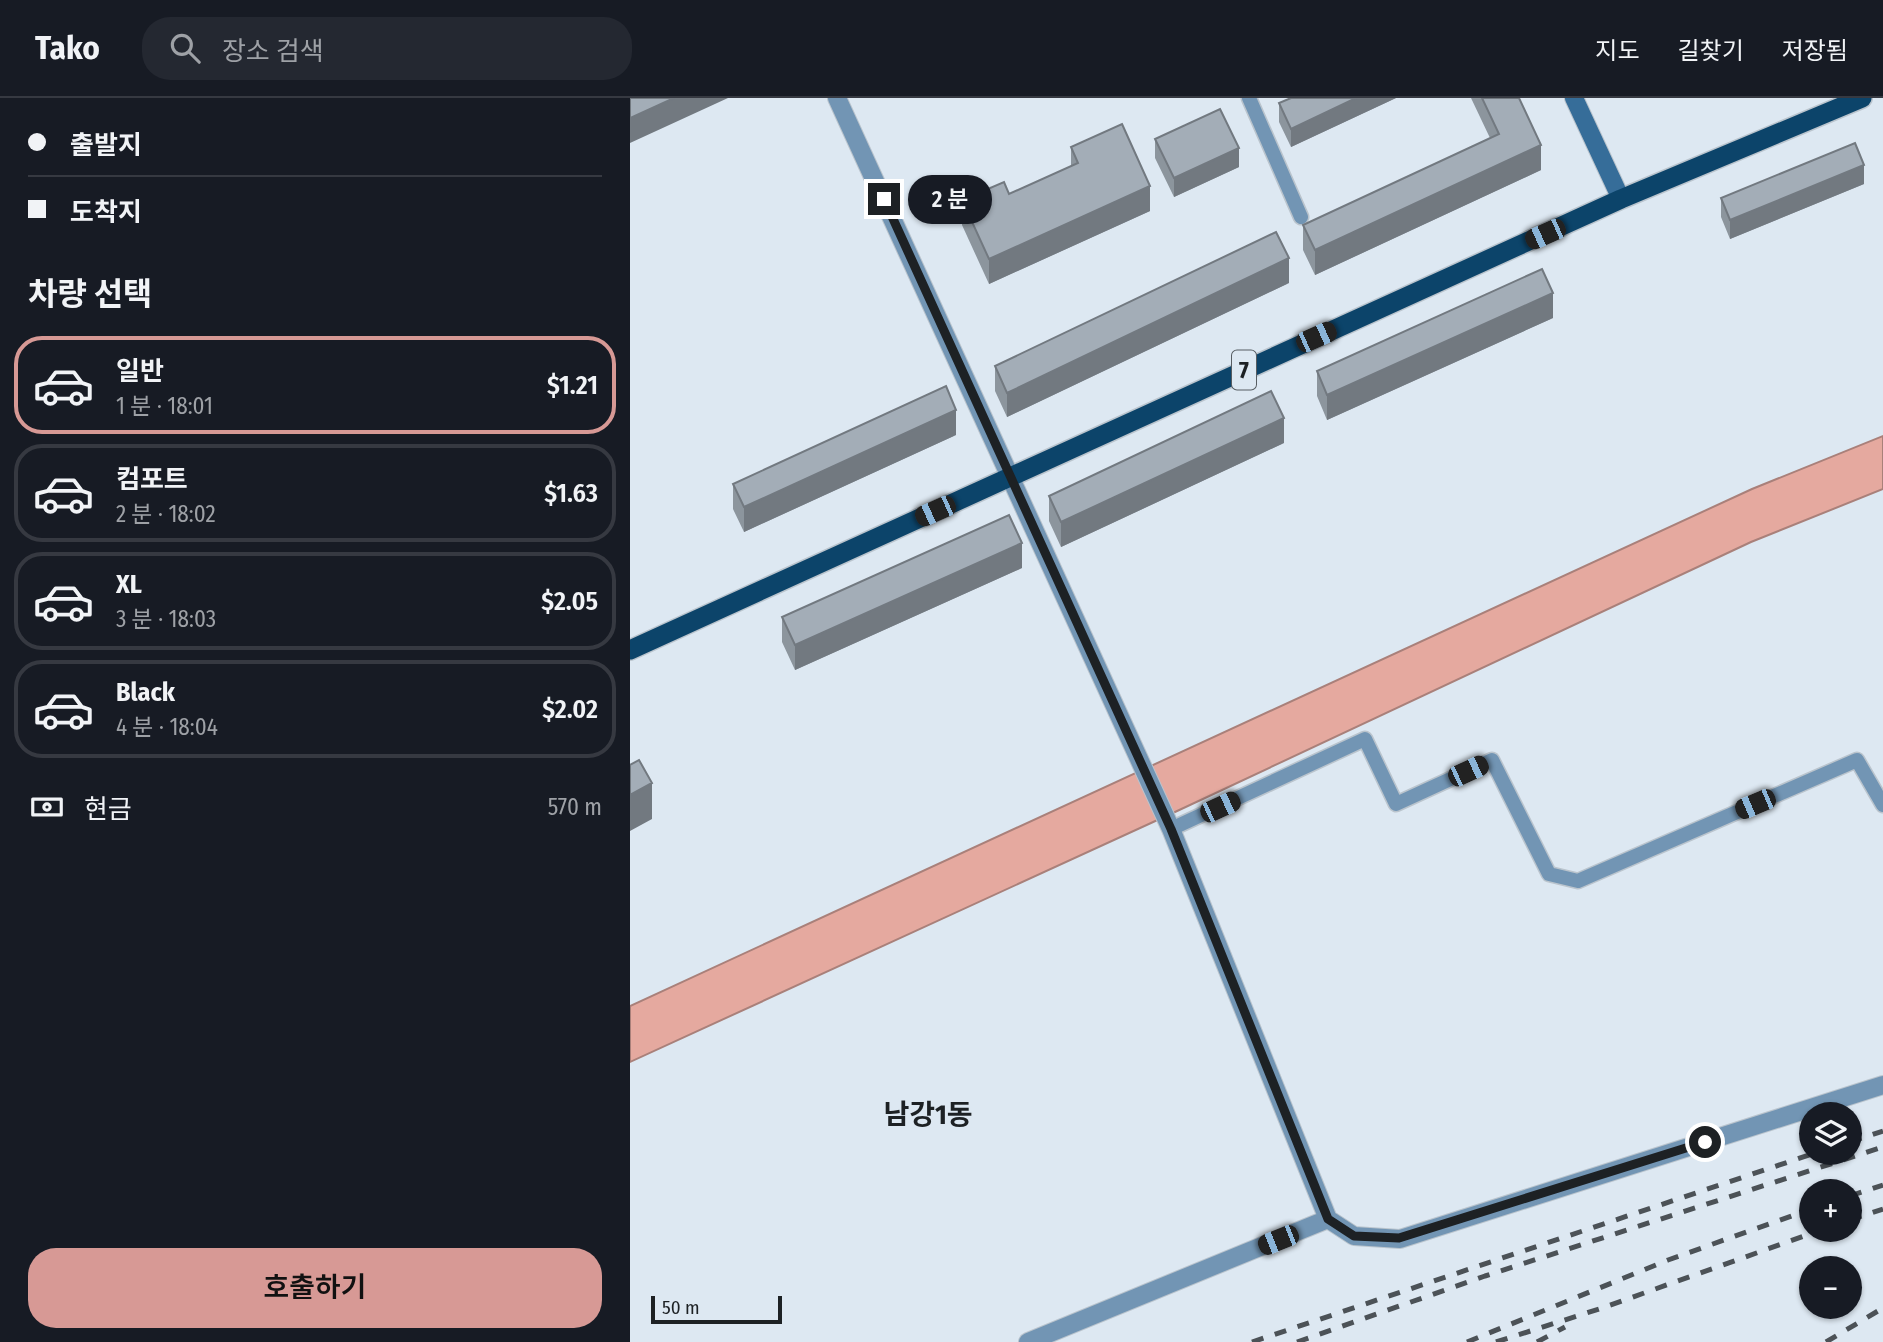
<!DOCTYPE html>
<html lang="ko">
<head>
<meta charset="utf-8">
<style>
	body { margin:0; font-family:"Fira Sans Condensed","Noto Sans KR",sans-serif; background:#242831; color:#f1f3f6; height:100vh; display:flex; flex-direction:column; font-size:26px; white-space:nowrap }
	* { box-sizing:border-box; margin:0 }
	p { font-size:23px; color:#9ea1a6 }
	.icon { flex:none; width:38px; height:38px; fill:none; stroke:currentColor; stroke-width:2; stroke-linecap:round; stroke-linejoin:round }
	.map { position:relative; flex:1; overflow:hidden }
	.sheet { display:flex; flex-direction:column; background:#171b24; width:630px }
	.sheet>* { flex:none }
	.top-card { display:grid; align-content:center; height:154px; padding:0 28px; background:#171b24 }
	.tools { position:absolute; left:1169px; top:1004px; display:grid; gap:14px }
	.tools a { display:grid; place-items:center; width:63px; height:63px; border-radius:50%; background:#171b24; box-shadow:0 2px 5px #0004; font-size:35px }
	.scale { position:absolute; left:21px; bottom:18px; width:131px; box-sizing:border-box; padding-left:7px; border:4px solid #1d2124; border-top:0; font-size:19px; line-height:24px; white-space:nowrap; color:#1d2124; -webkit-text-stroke:5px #dde8f2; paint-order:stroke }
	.end { position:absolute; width:32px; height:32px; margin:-16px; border:9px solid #1d2124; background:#fff; box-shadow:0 0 0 4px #fff }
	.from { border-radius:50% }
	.bubble { position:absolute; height:49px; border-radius:24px; background:#171b24; box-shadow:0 2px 5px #0004; font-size:23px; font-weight:600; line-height:49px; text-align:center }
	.car { position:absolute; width:21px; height:42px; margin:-21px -10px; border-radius:9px; box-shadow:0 0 5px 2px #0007; background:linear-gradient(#222 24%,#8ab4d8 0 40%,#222 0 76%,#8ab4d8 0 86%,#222 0) }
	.top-card b { display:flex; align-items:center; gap:24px; height:66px; font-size:26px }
	.top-card b+b { border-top:2px solid #363941 }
	.top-card i { width:18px; height:18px; background:#f1f3f6 }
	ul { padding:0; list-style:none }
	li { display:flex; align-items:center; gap:21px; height:98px; margin:0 14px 10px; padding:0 14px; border:4px solid #363941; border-radius:28px }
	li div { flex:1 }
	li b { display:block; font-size:26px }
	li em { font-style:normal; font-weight:600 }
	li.active { border-color:#d79995 }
	li>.icon { width:63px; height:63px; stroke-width:1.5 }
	h2 { padding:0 28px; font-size:32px; line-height:84px }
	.pay { display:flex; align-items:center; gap:18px; height:77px; padding:0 28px; font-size:26px }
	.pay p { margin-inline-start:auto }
	.cta { display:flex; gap:14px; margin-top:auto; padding:14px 28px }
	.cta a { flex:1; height:80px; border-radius:28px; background:#d79995; color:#111; font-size:28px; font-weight:600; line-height:80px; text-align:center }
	header { display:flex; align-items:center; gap:42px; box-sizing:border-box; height:98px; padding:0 35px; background:#171b24; border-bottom:2px solid #363941 }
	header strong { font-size:33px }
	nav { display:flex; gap:38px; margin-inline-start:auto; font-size:24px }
	.search { width:490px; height:63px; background:#242831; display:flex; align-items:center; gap:18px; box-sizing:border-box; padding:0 24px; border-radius:28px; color:#9ea1a6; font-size:26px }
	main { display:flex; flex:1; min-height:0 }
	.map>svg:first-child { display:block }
	.water { fill:#e5a99f; stroke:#a9807a; stroke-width:2 }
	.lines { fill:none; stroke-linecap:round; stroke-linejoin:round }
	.minor-casing { stroke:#bac4cd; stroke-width:17 }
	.tertiary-casing { stroke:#bac4cd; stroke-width:20 }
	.secondary-casing { stroke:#bac4cd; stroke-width:20 }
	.trunk-casing { stroke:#bac4cd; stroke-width:22 }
	.minor { stroke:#7295b4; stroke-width:14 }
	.tertiary { stroke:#7295b4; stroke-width:18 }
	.secondary { stroke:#366d99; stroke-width:18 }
	.trunk { stroke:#0c446a; stroke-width:19 }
	.rail { stroke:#4c5257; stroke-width:5; stroke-dasharray:12 12; stroke-linecap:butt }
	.wall { fill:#8c959d }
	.shaded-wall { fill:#727980 }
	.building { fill:#a3adb7; stroke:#727980; stroke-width:2 }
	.route { stroke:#1d2124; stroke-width:9 }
	.labels { text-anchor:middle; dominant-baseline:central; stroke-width:7; stroke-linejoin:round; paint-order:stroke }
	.shield { fill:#dde8f2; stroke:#575d62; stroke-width:2 }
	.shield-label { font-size:23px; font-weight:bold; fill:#1d2124 }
	.quarter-label { font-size:28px; font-weight:bold; fill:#1d2124; stroke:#dde8f2 }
</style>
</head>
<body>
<header>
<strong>Tako</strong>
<div class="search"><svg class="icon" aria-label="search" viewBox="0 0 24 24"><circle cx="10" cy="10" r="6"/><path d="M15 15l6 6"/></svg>장소 검색</div>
<nav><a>지도</a><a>길찾기</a><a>저장됨</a></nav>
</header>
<main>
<section class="sheet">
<div class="top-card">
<b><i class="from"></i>출발지</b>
<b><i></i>도착지</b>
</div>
<h2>차량 선택</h2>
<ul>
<li class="active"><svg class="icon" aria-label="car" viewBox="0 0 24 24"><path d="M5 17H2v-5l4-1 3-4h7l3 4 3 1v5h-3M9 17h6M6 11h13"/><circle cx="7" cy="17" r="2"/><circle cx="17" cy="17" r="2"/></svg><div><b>일반</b><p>1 분 · 18:01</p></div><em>$1.21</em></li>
<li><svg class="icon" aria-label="car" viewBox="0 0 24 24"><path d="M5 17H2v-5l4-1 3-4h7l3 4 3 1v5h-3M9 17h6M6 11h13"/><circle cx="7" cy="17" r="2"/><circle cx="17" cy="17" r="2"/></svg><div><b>컴포트</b><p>2 분 · 18:02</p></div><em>$1.63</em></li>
<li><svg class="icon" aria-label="car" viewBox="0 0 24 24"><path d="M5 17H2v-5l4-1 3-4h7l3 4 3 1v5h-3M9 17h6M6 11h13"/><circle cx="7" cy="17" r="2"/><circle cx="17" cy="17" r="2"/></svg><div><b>XL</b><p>3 분 · 18:03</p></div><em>$2.05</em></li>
<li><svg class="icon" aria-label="car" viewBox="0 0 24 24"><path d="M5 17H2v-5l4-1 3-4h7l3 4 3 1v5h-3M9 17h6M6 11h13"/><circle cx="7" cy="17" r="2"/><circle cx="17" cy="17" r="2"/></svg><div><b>Black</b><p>4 분 · 18:04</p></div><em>$2.02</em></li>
</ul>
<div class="pay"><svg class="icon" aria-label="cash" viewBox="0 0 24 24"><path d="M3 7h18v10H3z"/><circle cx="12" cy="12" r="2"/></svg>현금<p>570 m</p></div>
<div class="cta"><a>호출하기</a></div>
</section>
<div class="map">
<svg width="1253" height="1244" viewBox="0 0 1253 1244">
	<rect width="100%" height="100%" fill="#dde8f2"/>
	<!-- water -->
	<path class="water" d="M1253,338v53l-132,53 -576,270 -545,250v-56l1122,-517z"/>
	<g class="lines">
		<defs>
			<path id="minor" d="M619,0l52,119
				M541,731l194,-90 31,65 96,-44 57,114 29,7 279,-121 26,45"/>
			<path id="tertiary" d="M207,0l334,731 157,390
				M398,1244l300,-123 26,17 46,3 483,-154"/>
			<path id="secondary" d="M944,0l47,101"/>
			<path id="trunk" d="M0,552l991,-451 241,-101"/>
		</defs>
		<!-- minor casing -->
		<use href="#minor" class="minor-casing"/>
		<!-- tertiary casing -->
		<use href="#tertiary" class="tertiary-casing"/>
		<!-- secondary casing -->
		<use href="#secondary" class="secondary-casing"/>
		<!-- trunk casing -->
		<use href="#trunk" class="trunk-casing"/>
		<!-- minor -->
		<use href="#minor" class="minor"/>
		<!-- tertiary -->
		<use href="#tertiary" class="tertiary"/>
		<!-- secondary -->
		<use href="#secondary" class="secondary"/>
		<!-- trunk -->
		<use href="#trunk" class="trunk"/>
		<!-- rail -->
		<path class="rail" d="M1220,1044l33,-11
			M1220,1098l33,-11
			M1220,1122l33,-11
			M622,1244l563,-189
			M667,1244l188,-66 398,-129
			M837,1244l201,-82 143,-51
			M866,1244l106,-34 219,-78
			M907,1244l28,-15
			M1196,1244l57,-34"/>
	</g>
	<!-- wall -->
	<path class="wall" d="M661,0h105l-105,49 -12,-25v-19z
		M841,0h48l22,72 -226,105 -12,-25v-25l187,-87z
		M525,41l84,28 -65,30 -19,-39z
		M441,49l79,64 -161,73 -27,-59v-25l47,-6 62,-28z
		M1234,86l-134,55 -9,-22v-19z
		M659,185l-282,134 -12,-26v-25z
		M923,220l-226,102 -10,-24v-25z
		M326,337l-212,97 -11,-23v-25z
		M654,345l-223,104 -12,-26v-25z
		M392,470l-227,102 -13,-28v-25z"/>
	<!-- shaded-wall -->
	<path class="shaded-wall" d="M44,0h54l-98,45v-25z
		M726,0h40l-105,49v-18z
		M911,47v25l-226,105v-25z
		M609,50v19l-65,30v-19z
		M1234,67v19l-134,55v-19z
		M520,88v25l-161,73v-25z
		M659,160v25l-282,134v-24z
		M923,195v25l-226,102v-25z
		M326,312v25l-212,97v-25z
		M654,320v25l-223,104v-25z
		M392,445v25l-227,102v-25z
		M22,685v36l-22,12v-36z"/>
	<!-- building -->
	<path class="building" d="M0,0h44l-44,20z
		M661,0h65l-65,31 -12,-26z
		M852,0h37l22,47 -226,105 -12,-25 196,-91z
		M590,11l19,39 -65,30 -19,-39z
		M492,26l28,62 -161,73 -27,-59 42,-18 5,12 69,-31 -7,-16z
		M1225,45l9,22 -134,55 -9,-22z
		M646,134l13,26 -282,135 -12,-27z
		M912,171l11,24 -226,102 -10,-24z
		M316,288l10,24 -212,97 -11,-23z
		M641,293l13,27 -223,104 -12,-26z
		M379,417l13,28 -227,102 -13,-28z
		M9,662l13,23 -22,12v-30z"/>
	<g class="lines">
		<!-- route -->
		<path class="route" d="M254,101l287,630 157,390 26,17 45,2 306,-96"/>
	</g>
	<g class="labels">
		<!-- shield labels -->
		<rect class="shield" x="602" y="252.5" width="24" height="39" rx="5"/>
		<g class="shield-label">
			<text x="614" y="272">7</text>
		</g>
		<!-- quarter labels -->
		<g class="quarter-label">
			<text x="298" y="1016">남강1동</text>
		</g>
	</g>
</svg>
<div class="tools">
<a><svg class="icon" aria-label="layers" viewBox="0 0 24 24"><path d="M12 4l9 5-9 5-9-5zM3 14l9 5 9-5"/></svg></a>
<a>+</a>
<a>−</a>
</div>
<div class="scale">50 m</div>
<i class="end from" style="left:1075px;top:1044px"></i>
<i class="end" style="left:254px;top:101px"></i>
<div class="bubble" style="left:278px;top:77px;width:84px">2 분</div>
<i class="car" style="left:915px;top:136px;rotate:246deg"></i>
<i class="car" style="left:686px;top:239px;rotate:66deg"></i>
<i class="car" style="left:305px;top:413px;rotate:246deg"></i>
<i class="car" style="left:838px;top:673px;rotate:65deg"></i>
<i class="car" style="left:1125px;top:706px;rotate:247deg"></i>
<i class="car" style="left:590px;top:709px;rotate:65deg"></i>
<i class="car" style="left:648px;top:1142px;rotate:248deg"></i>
</div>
</main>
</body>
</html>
